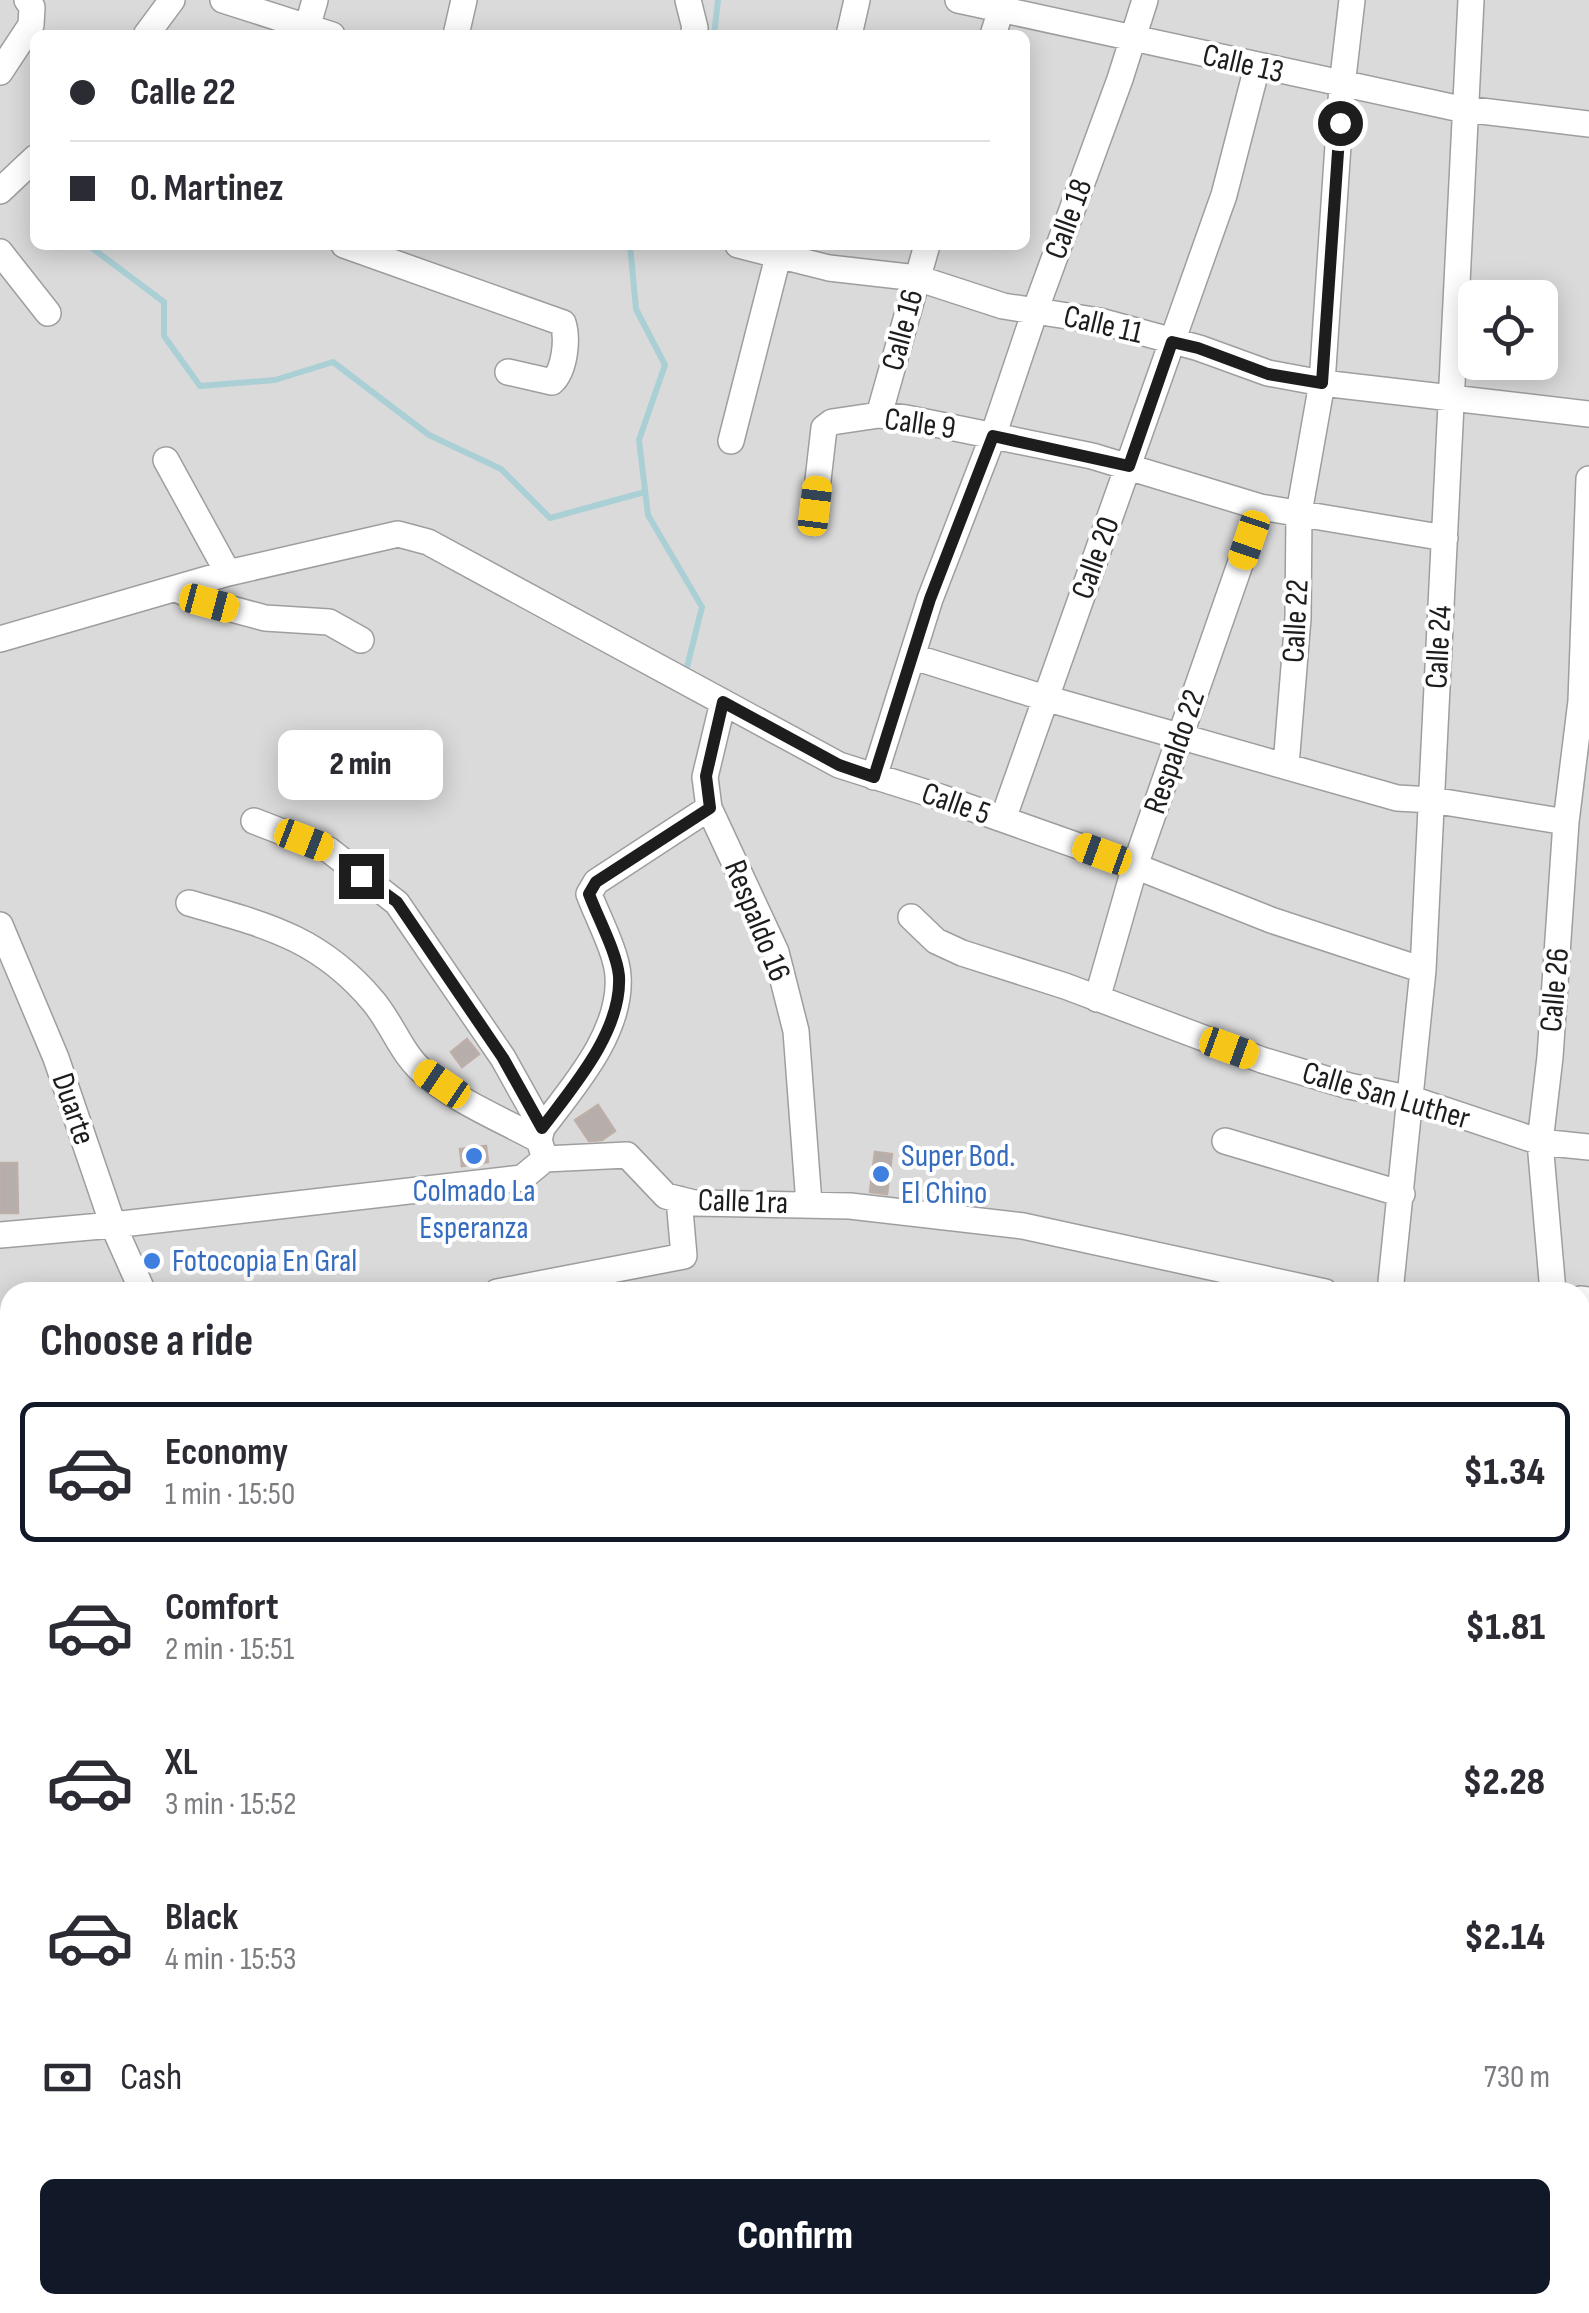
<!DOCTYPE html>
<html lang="en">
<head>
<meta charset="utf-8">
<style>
	body { margin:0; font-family:"Sofia Sans Condensed",sans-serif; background:#f7f7f7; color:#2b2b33; height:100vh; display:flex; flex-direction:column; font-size:38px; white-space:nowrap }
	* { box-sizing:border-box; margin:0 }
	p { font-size:32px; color:#7c7c81 }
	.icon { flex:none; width:55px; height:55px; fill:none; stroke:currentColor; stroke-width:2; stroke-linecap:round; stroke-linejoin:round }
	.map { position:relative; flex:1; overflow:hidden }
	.details { position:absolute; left:0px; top:1282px; width:1590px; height:1032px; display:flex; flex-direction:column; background:#fff; border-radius:30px 30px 0 0; box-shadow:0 5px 25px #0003 }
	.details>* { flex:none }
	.banner { position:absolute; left:30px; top:30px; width:1000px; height:220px; border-radius:15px; box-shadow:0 5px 25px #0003; display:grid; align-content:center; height:220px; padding:0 40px; background:#fff }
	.fabs { position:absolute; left:1458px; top:280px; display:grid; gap:20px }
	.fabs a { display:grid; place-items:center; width:100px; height:100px; border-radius:15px; background:#fff; box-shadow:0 5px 25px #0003; font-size:50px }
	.end { position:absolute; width:45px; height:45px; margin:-22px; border:12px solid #1d1d1d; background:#fff; box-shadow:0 0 0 5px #fff }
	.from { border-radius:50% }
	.bubble { position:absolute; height:70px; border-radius:15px; background:#fff; box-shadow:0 5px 25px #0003; font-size:32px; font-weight:800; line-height:70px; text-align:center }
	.car { position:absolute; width:30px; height:60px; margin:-30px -15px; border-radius:12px; box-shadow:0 0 8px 2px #0007; background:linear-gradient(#f5c518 24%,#345 0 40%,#f5c518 0 76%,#345 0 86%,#f5c518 0) }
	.banner b { display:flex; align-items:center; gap:35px; height:95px; font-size:38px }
	.banner b+b { border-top:2px solid #e1e1e2 }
	.banner i { width:25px; height:25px; background:#2b2b33 }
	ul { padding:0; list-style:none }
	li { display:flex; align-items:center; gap:30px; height:140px; margin:0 20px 15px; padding:0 20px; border:5px solid transparent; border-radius:15px }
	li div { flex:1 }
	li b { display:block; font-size:38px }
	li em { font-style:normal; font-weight:800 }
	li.on { border-color:#111827 }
	li>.icon { width:90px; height:90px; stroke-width:1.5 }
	h2 { padding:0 40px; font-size:45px; line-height:120px }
	.pay { display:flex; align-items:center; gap:25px; height:110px; padding:0 40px; font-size:38px }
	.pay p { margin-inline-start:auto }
	.primary-button { display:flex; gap:20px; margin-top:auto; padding:20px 40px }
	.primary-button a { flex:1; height:115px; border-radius:15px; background:#111827; color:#fff; font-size:40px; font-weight:800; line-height:115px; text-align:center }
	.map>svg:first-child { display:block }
	.residential { fill:#dbdada; fill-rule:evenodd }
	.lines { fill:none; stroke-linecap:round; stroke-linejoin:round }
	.stream { stroke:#aad0d6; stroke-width:6 }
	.building { fill:#b6aeaa; stroke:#bdafa8; stroke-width:2.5 }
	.minor-casing { stroke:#9e9e9e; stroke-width:28 }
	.minor { stroke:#fff; stroke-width:25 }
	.route { stroke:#1d1d1d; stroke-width:12 }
	.shop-dot { fill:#3f7fe0; stroke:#fff; stroke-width:4 }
	.labels { text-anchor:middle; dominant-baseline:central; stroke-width:8; stroke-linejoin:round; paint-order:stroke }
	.street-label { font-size:32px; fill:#1d1d1d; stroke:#fff }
	.shop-label { font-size:32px; fill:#366cbe; stroke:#fff; text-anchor:start }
</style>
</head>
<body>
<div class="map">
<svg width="1589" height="2313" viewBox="0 0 1589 2313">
	<rect width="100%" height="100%" fill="#ede9e4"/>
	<!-- residential -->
	<path class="residential" d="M0,0h1589v2313h-1589zM35,35h990v210h-990zM1475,298h65v64h-65zM10,1292h1570v1013h-1570z"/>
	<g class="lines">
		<!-- stream -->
		<path class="stream" d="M714,35l4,-35
			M88,245l76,57v34l36,50 75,-6 58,-18 96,73 72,34 49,49 95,-26
			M630,245l6,64 29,56 -26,75 9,75 54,92 -17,68
			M1580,1468l9,10
			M1580,1501h9"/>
	</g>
	<!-- building -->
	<path class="building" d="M467,1039l12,15 -17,13 -11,-15z
		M598,1105l17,26 -13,9 -13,1 -14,-21z
		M486,1146l2,16 -26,4 -2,-17z
		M875,1152l17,2 -5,40 -17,-2z
		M0,1163h17l1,50h-18z"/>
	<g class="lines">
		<defs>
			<path id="minor" d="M223,0l109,35
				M688,0l7,28 -2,7
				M958,0l498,108 133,16
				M146,35l26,-35
				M305,35l10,-35
				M456,35l8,-35
				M849,35l8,-35
				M993,35l11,-35
				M0,72l31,-47 1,-18 -5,-7
				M0,191l35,-33
				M344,245l219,78c5,16 2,47 -11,59l-44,-10
				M738,245l91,23 88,10 86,28 97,15 99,27 69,25 54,10 267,31
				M0,252l48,61
				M879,415l48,-170
				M731,441l50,-196
				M166,460l62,113
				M815,506l9,-78 8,-6 47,-7 27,3 186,38 168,51 185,31
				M176,589l33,14 56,15 64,4 32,18
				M0,639l228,-66 170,-39 30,8 411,223 101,32 195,69 136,54 152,50
				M914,657l131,41 352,100 35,2 134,22
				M723,702l-18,75 4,31 67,144 20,79 13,173
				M1286,765l12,-147 1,-105 23,-130 20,-297 10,-86
				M874,777l56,-178 63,-163 42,-125 85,-232 25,-79
				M1003,819l221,-624 33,-128
				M254,821l75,29 68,53 106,155 39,70
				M189,903c76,22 130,34 184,98 18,21 28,51 48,69 32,30 80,49 118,70
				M911,917l25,24 26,12 103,33 197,74 87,26 63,13 128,43 49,5
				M0,925l56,133 57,167 30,67
				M1097,999l38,-133 125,-359
				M1225,1141l177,53
				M545,1159l-6,-19 3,-12c31,-41 80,-96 76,-152 -1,-23 -21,-60 -29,-82l7,-12 113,-74
				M0,1235l113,-10 409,-47 23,-19 82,-4 39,41 28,7 156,3 173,20 302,66
				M497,1292l187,-36 -5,-57
				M1390,1292l33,-322 48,-970
				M1553,1292l-13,-150 10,-85 16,-235 15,-121 8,-222
				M1580,1299l9,1
				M0,1366l10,-3
				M0,1510l10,-3
				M1580,1552l9,2
				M1580,1730h9
				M0,1761l9,-44
				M0,1967l10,2
				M1094,2305l1,8
				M1375,2305l2,8
				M72,2313l5,-8
				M264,2313l4,-8
				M447,2313l2,-8
				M626,2313l5,-8
				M1223,2313l1,-8"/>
		</defs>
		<!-- minor casing -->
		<use href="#minor" class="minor-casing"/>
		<!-- minor -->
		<use href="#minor" class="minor"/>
	</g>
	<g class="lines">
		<!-- route -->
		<path class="route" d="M361,876l36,26 106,156 39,70c31,-41 80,-97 77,-152 -2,-23 -22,-60 -30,-82l7,-12 114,-74 -4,-32 17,-74 116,63 35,12 56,-178 63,-163 136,30 43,-124 26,6 70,26 54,9 18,-260"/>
	</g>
	<!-- markers -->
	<g class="shop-dot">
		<circle cx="474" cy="1156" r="10"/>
		<circle cx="881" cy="1174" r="10"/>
		<circle cx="152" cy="1261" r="10"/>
	</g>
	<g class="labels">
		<!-- street labels -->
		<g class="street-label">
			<text transform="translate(1243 64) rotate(13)">Calle 13</text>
			<text transform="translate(1069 219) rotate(-70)">Calle 18</text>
			<text transform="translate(1103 325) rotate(13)">Calle 11</text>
			<text transform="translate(903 330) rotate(-75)">Calle 16</text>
			<text transform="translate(920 424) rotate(8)">Calle 9</text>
			<text transform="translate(1096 558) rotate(-70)">Calle 20</text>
			<text transform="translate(1296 621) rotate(-87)">Calle 22</text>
			<text transform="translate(1439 647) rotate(-87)">Calle 24</text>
			<text transform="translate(1175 752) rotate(-71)">Respaldo 22</text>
			<text transform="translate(956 804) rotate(19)">Calle 5</text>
			<text transform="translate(757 921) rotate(68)">Respaldo 16</text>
			<text transform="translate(1555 990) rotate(-85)">Calle 26</text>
			<text transform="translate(1386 1096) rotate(16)">Calle San Luther</text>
			<text transform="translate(73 1109) rotate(71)">Duarte</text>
			<text transform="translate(743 1202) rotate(2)">Calle 1ra</text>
		</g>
		<!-- shop labels -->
		<g class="shop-label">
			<text x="901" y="1156">Super Bod.<tspan x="901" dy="37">El Chino</tspan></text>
			<text x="474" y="1191" text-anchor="middle">Colmado La<tspan x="474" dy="37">Esperanza</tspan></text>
			<text x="172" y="1261">Fotocopia En Gral</text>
		</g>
	</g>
</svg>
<div class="fabs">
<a><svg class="icon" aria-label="locate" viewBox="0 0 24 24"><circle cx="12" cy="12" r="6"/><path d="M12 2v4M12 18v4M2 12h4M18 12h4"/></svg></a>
</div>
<i class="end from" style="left:1340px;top:123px"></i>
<i class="end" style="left:361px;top:876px"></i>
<div class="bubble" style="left:278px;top:730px;width:165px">2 min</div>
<i class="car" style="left:815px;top:506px;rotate:7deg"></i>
<i class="car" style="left:1249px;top:540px;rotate:199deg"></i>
<i class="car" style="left:209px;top:603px;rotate:105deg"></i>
<i class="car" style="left:304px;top:840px;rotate:111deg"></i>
<i class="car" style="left:1102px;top:854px;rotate:290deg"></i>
<i class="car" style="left:1229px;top:1048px;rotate:110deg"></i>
<i class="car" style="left:442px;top:1084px;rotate:304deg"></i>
<div class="banner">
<b><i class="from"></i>Calle 22</b>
<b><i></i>O. Martinez</b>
</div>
<section class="details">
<h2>Choose a ride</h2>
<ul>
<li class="on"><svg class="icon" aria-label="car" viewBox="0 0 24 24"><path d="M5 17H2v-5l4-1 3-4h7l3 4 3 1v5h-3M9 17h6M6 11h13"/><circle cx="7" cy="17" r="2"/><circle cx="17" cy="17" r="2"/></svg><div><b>Economy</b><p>1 min · 15:50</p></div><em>$1.34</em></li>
<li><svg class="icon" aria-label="car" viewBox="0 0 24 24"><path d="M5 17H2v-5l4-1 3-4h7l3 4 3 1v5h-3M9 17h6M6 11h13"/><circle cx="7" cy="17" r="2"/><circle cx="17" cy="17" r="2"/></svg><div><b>Comfort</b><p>2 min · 15:51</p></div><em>$1.81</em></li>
<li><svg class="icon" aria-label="car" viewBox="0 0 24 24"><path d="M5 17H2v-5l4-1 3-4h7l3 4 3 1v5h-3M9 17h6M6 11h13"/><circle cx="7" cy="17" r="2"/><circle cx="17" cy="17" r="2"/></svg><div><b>XL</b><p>3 min · 15:52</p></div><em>$2.28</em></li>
<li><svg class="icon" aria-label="car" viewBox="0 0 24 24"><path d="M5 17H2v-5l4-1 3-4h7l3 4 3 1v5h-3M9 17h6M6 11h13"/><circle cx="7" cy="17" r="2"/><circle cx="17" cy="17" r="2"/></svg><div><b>Black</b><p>4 min · 15:53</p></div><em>$2.14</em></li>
</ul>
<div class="pay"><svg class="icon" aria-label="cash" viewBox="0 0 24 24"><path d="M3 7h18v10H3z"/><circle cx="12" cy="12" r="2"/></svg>Cash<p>730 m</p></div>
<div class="primary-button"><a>Confirm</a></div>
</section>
</div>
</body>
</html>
